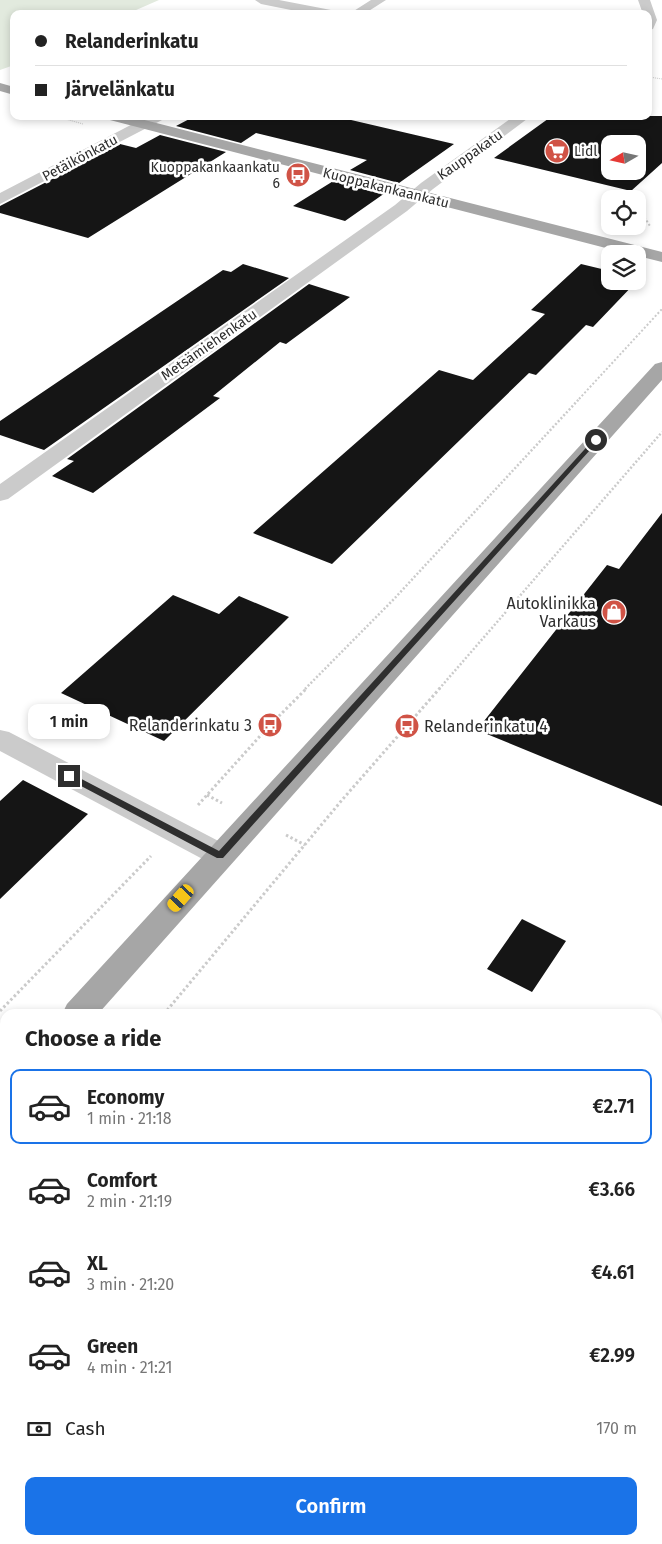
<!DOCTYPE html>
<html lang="en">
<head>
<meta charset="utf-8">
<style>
	body { margin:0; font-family:"Fira Sans",sans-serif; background:#f6f6f6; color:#222; height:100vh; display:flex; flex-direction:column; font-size:19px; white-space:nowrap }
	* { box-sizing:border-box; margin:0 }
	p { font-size:16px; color:#767676 }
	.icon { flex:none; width:28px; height:28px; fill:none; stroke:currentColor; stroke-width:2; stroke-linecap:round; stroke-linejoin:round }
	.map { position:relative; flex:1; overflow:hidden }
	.panel { position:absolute; left:0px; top:1009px; width:662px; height:536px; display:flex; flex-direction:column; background:#fff; border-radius:15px 15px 0 0; box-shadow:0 2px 8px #0003 }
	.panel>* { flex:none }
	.hud { position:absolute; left:10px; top:10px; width:642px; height:110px; border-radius:10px; box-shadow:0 2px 8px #0003; display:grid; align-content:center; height:110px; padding:0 25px; background:#fff }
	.needle { width:32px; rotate:261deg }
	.fabs { position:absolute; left:601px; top:135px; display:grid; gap:10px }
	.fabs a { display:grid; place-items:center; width:45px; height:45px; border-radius:10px; background:#fff; box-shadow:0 2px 8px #0003; font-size:25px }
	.end { position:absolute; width:22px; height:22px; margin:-11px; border:6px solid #2e2e2e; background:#fff; box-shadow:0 0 0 2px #fff }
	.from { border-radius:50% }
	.bubble { position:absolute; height:35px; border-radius:10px; background:#fff; box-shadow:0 2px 8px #0003; font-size:16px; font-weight:600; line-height:35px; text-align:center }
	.car { position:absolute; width:15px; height:30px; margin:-15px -8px; border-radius:6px; box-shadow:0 0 4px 1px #0007; background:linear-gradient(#f5c518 24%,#345 0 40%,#f5c518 0 76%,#345 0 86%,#f5c518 0) }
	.hud b { display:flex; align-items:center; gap:18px; height:48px; font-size:19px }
	.hud b+b { border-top:1px solid #e0e0e0 }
	.hud i { width:12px; height:12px; background:#222 }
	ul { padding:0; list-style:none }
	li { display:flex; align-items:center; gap:15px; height:75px; margin:0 10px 8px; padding:0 15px; border:2px solid transparent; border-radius:10px }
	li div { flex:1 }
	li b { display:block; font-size:19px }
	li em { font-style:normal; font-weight:600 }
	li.active { border-color:#1a73e8 }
	li>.icon { width:45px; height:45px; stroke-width:1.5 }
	h2 { padding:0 25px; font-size:22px; line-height:60px }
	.pay { display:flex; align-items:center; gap:12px; height:55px; padding:0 25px; font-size:19px }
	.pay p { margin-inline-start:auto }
	.action { display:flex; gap:10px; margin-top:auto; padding:10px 25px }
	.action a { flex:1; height:58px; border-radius:10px; background:#1a73e8; color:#fff; font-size:20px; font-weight:600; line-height:58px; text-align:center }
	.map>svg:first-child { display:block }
	.green { fill:#e2eade }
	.building { fill:#151515; fill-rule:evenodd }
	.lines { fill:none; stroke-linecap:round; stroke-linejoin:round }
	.path-far4 { stroke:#cbcbcb; stroke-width:1; stroke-dasharray:1 1; stroke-linecap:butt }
	.path-far3 { stroke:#cbcbcb; stroke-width:2; stroke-dasharray:2 2; stroke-linecap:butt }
	.path-far2 { stroke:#cbcbcb; stroke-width:2.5; stroke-dasharray:2 2; stroke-linecap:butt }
	.path-far1 { stroke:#cbcbcb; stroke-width:3; stroke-dasharray:2.5 2.5; stroke-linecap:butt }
	.path { stroke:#cbcbcb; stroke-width:4.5; stroke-dasharray:4 4; stroke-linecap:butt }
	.minor { fill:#cbcbcb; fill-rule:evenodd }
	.major { fill:#a6a6a6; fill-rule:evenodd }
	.rail { stroke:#838383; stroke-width:5; stroke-dasharray:7 5; stroke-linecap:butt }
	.route { fill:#2e2e2e }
	.labels { text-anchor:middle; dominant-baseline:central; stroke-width:5; stroke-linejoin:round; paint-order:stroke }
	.far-poi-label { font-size:14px; fill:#2e2e2e; stroke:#fff; text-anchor:start }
	.far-street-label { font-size:14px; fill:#2e2e2e; stroke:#fff }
	.poi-label { font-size:16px; fill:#2e2e2e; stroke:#fff; text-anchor:end }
</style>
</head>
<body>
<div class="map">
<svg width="662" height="1544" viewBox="0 0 662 1544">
	<rect width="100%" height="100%" fill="#fff"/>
	<!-- green -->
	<path class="green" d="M0,0h159l-32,14h-113v51l-14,5z"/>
	<!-- building -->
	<path class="building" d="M195,116h139l120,28 -55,39 -49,-13 17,-10 -111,-27 -15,10 -65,-17z
		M552,116h110v47l-31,28 -137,-33zM610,144h28v27h-28z
		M160,135l66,17 -138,86 -88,-25v-7l120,-62 16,4z
		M335,180l50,13 -40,28 -52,-15z
		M243,264l46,14 -245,172 -44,-15v-14l223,-151 8,2z
		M581,264l29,7v10h27l-44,46 -7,-2 -50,50 -7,-2 -197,191 -79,-31 186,-163 34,10 72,-66 -14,-4z
		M309,284l41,13 -64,47 -6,-2 -67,54 7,2 -127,95 -41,-17 22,-15 -7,-2z
		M662,513v293l-185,-76 130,-165 12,4z
		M173,595l46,19 20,-18 50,21 -125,124 -103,-48z
		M23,780l65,34 -88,85v-98z
		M522,919l44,22 -34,51 -45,-23z"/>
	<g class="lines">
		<!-- path-far4 -->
		<path class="path-far4" d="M649,77l13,2
			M55,116l28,8"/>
		<!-- path-far3 -->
		<path class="path-far3" d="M638,207l12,19
			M579,399l83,-90"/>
		<!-- path-far2 -->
		<path class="path-far2" d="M305,689l89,-90 186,-201
			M439,689l223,-257"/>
		<!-- path-far1 -->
		<path class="path-far1" d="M207,795l15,8
			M198,805l72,-80 37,-37
			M286,835l19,10
			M0,1011l151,-155
			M164,1014l178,-214 98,-112"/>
		<!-- path -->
		<path class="path" d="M0,1210l5,-6"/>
		<!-- minor -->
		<path class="minor" d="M255,0h24l52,10 6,4h-26l-50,-10z
			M371,0h15l-22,14h-15z
			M638,0h12l7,20 -4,9 -4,1v-16h-6z
			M148,116h18l-2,3 -164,85v-11z
			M514,116h17l-98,73 -26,22 -399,288 -8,2v-17l395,-279 26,-22z
			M0,730l9,2 221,115 5,8 -5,8 -10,3 -10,-3 -210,-112z"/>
		<!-- major -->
		<path class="major" d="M0,83l14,4v8l-14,-4z
			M104,116h25l533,136v10l-24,-6v-2h-9l-523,-135z
			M662,362v18l-564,634h-36l5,-10 588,-640z
			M5,1080v33l-5,2v-33z"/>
		<!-- rail -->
		<path class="rail" d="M658,1445l4,-10
			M613,1544l2,-4"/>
	</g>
	<!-- route -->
	<path class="route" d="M594,439l5,1 -376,418h-6l-151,-80v-4h6l147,77z"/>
	<!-- icons -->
	<defs>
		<symbol id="supermarket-disc" viewBox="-11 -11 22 22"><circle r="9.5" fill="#d05346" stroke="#fff"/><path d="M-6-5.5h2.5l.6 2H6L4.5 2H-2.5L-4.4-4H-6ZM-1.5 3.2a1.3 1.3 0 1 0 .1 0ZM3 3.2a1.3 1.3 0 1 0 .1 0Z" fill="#fff"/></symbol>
		<symbol id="bus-disc" viewBox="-11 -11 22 22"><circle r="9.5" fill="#d05346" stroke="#fff"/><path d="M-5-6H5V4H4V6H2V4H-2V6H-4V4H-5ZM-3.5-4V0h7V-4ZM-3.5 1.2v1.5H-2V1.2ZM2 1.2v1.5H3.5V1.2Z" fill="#fff"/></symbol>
		<symbol id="shop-disc" viewBox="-11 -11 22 22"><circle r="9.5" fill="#d05346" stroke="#fff"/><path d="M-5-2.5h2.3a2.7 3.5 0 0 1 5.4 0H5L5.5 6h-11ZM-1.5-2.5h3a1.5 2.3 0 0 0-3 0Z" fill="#fff"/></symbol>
	</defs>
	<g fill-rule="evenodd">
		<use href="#supermarket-disc" x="543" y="137" width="28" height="28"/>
		<use href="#bus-disc" x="284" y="161" width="28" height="28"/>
		<use href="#shop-disc" x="600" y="598" width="28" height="28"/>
		<use href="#bus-disc" x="256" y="711" width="28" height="28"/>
		<use href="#bus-disc" x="393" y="712" width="28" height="28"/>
	</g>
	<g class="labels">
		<!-- far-poi labels -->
		<g class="far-poi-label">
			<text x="574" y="151">Lidl</text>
			<text x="280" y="167" text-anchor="end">Kuoppakankaankatu<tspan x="280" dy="16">6</tspan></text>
		</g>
		<!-- far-street labels -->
		<g class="far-street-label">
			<text transform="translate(470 155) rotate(-35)">Kauppakatu</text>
			<text transform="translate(80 158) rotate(-28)">Petäikönkatu</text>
			<text transform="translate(386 188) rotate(14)">Kuoppakankaankatu</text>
			<text transform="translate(209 345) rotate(-35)">Metsämiehenkatu</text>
		</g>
		<!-- poi labels -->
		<g class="poi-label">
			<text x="596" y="603">Autoklinikka<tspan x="596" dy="18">Varkaus</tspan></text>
			<text x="252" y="725">Relanderinkatu 3</text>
			<text x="424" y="726" text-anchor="start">Relanderinkatu 4</text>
		</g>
	</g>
</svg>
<div class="fabs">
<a><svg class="needle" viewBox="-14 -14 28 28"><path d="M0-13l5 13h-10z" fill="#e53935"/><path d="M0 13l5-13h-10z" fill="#767676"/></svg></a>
<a><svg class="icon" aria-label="locate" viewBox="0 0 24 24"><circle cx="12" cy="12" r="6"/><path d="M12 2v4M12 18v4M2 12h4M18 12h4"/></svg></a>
<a><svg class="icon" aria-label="layers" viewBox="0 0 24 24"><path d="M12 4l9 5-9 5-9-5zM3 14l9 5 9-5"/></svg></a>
</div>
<i class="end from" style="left:596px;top:440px"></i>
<i class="end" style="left:69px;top:776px"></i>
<div class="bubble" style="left:28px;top:704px;width:82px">1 min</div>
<i class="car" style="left:181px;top:898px;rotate:222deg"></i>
<div class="hud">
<b><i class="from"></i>Relanderinkatu</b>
<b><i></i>Järvelänkatu</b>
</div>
<section class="panel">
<h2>Choose a ride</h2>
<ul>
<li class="active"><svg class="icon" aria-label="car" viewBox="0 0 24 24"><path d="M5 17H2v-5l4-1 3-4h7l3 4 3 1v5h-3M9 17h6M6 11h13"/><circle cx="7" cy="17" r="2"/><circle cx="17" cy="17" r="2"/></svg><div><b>Economy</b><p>1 min · 21:18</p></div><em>€2.71</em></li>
<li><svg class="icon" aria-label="car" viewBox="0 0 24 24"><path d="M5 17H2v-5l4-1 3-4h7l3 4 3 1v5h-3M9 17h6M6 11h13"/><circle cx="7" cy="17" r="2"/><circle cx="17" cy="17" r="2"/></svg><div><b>Comfort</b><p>2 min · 21:19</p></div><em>€3.66</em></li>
<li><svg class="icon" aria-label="car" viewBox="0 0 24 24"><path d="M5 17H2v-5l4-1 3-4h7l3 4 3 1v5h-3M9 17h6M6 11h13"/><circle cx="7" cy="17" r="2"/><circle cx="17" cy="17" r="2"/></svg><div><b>XL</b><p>3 min · 21:20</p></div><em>€4.61</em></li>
<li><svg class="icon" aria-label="car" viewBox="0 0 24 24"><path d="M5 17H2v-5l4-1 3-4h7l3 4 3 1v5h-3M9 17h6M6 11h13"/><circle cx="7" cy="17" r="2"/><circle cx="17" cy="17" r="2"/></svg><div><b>Green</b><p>4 min · 21:21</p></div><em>€2.99</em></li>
</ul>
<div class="pay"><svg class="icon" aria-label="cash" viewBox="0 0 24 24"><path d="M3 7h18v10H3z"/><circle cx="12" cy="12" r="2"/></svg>Cash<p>170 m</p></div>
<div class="action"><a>Confirm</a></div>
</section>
</div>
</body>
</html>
